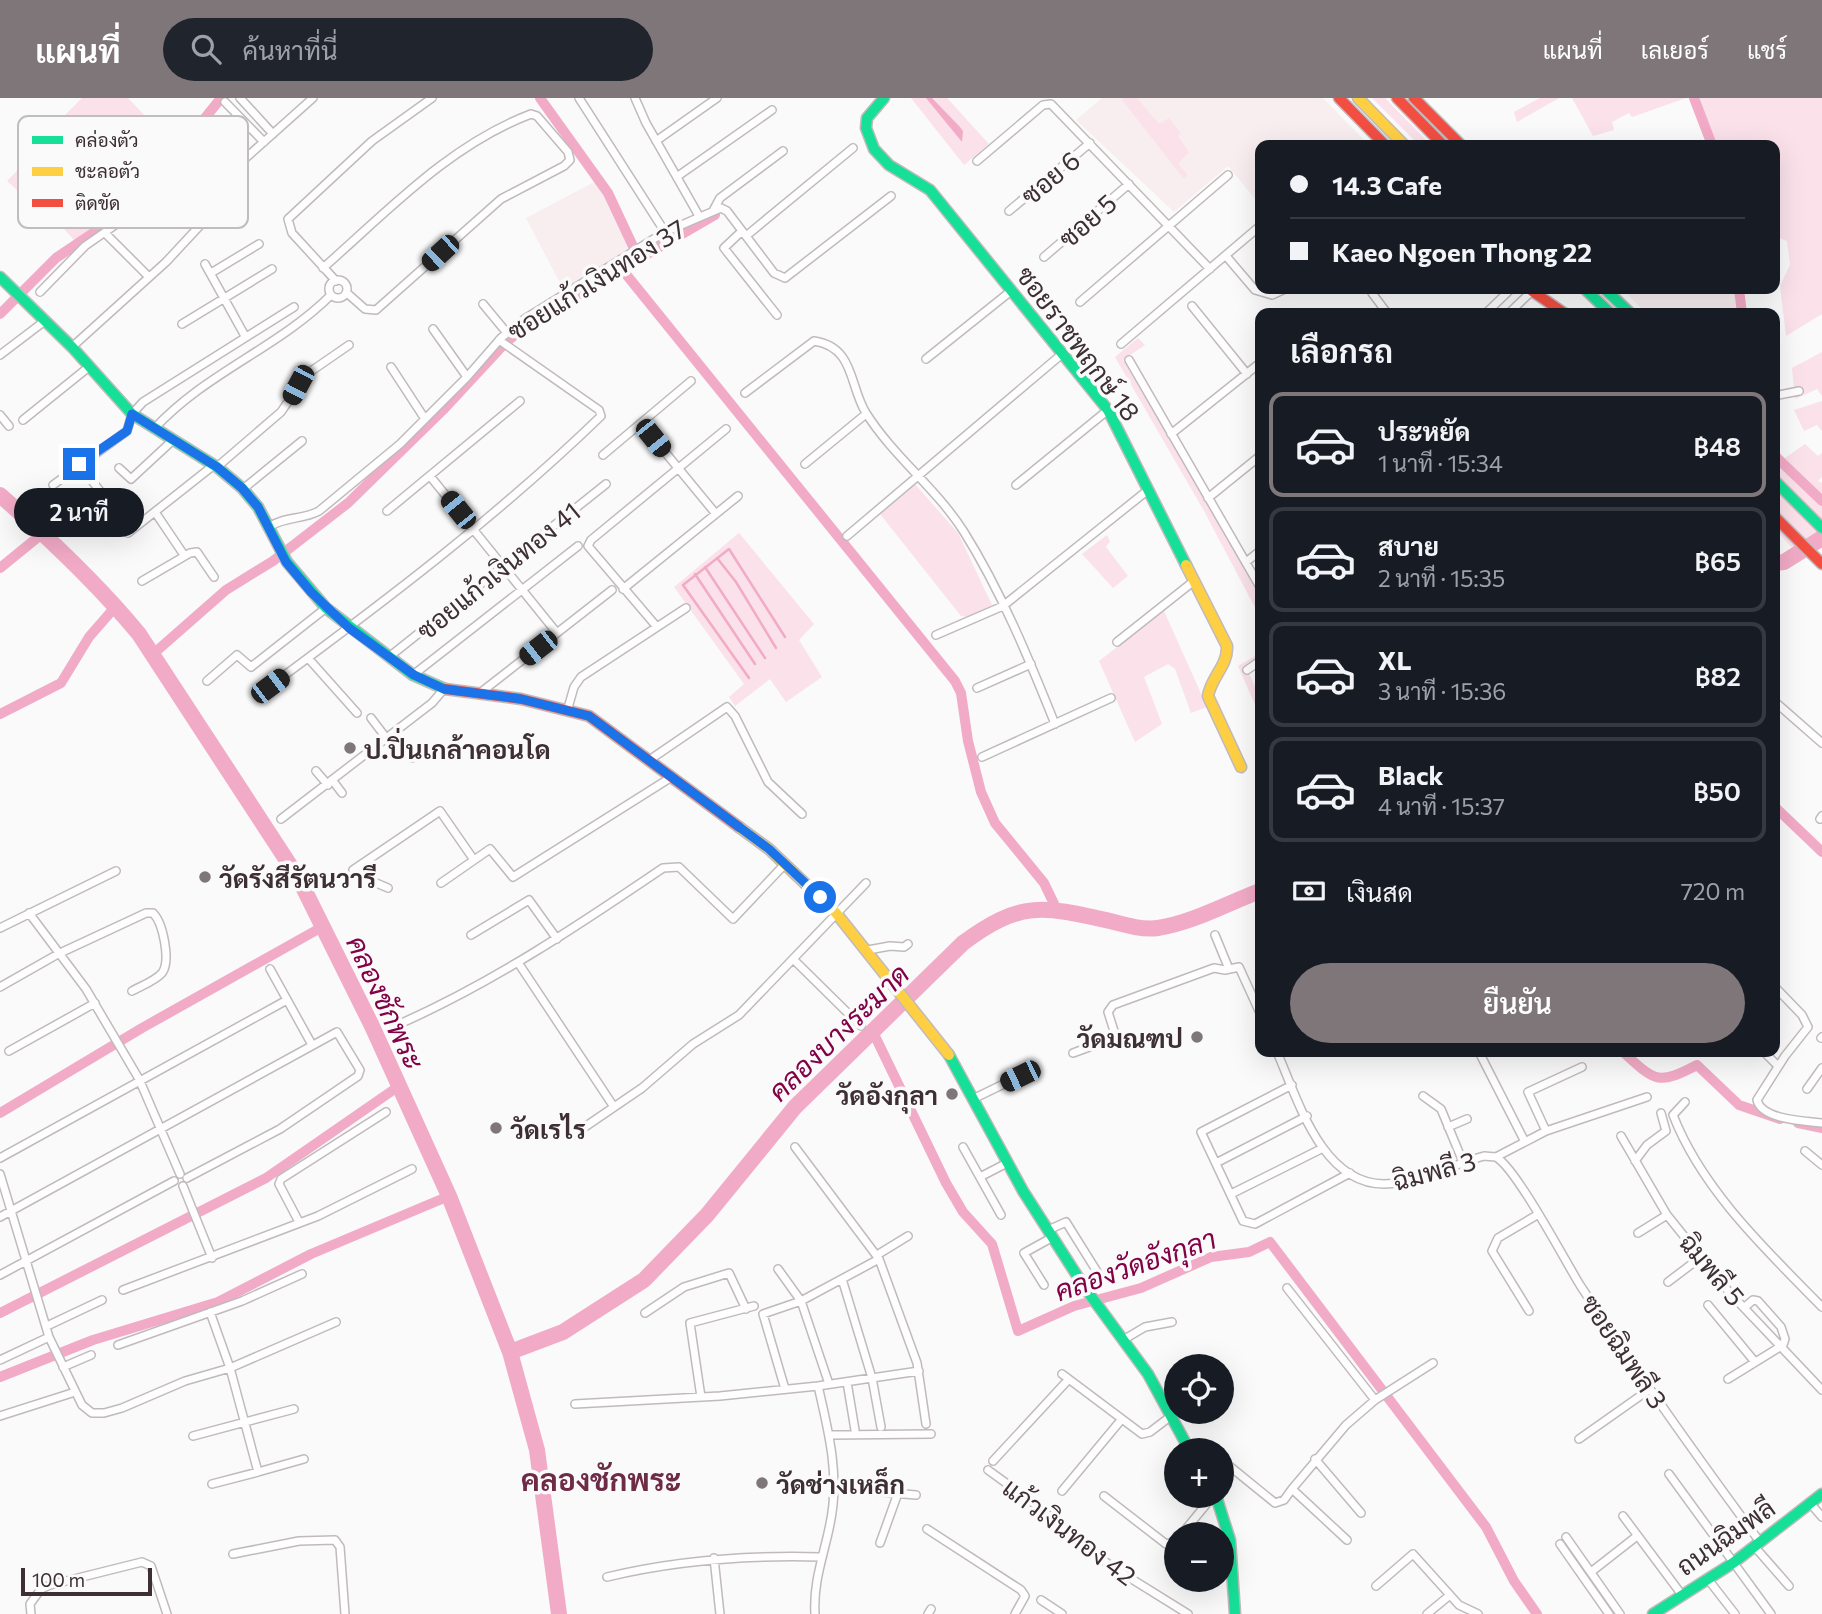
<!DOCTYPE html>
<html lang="th">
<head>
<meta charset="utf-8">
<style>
	body { margin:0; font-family:Commissioner,Sarabun,sans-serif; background:#20242c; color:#f1f3f6; height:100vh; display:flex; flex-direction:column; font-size:26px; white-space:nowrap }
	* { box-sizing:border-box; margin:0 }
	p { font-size:23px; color:#9ea1a6 }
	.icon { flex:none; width:38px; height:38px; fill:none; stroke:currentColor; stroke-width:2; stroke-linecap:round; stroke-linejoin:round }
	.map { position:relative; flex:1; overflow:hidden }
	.panel { position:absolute; left:1255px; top:210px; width:525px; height:749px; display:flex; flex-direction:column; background:#171b24; border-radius:14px; box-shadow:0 7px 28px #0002 }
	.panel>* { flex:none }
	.top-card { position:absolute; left:1255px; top:42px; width:525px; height:154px; border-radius:14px; box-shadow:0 7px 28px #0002; display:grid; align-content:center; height:154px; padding:0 35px; background:#171b24 }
	.tools { position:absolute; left:1164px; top:1256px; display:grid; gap:14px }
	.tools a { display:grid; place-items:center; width:70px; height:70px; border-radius:50%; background:#171b24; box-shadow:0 7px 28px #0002; font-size:35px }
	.scale { position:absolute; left:21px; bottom:18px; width:131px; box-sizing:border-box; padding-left:7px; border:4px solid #3d2f33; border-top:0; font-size:19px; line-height:24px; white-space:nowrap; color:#3d2f33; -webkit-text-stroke:5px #fafafa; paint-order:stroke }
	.end { position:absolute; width:32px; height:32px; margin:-16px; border:9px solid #1a73e8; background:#fff; box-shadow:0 0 0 4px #fff }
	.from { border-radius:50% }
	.bubble { position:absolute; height:49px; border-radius:24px; background:#171b24; box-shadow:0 7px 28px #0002; font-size:23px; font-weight:600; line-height:49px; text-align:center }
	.car { position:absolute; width:21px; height:42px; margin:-21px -10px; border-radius:9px; box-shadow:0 0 5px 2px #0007; background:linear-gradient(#222 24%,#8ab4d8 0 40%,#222 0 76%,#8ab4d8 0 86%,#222 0) }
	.top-card b { display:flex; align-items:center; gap:24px; height:66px; font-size:26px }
	.top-card b+b { border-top:2px solid #363941 }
	.top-card i { width:18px; height:18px; background:#f1f3f6 }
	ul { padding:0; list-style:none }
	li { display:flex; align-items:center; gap:21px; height:105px; margin:0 14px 10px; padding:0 21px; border:4px solid #363941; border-radius:14px }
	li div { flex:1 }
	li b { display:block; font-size:26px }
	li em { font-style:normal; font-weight:600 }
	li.on { border-color:#7f7679 }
	li>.icon { width:63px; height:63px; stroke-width:1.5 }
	h2 { padding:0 35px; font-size:32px; line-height:84px }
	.pay { display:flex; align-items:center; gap:18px; height:77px; padding:0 35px; font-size:26px }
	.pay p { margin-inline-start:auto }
	.button { display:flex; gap:14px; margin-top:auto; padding:14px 35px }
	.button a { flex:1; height:80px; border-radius:42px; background:#7f7679; color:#fff; font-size:28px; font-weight:600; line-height:80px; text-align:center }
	header { display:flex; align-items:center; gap:42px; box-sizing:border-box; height:98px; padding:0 35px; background:#7f7679; color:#fff }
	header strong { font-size:33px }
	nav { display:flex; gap:38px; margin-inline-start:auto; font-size:24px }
	.search { width:490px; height:63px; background:#20242c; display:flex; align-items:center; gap:18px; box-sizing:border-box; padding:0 24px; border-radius:38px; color:#9ea1a6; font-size:26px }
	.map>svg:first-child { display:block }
	.built { fill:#f8eef0 }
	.green { fill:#fae1ea }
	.water { fill:#f2abc6 }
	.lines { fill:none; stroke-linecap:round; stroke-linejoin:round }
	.stream { stroke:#f2abc6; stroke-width:2.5 }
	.canal { stroke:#f2abc6; stroke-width:10 }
	.river { stroke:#f2abc6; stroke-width:16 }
	.street-casing { stroke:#c1babd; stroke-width:10 }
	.fast-casing { stroke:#c1babd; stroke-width:13 }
	.slow-casing { stroke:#c1babd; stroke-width:13 }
	.jam-casing { stroke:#c1babd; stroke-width:13 }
	.street { stroke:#fefefe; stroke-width:7 }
	.fast { stroke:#16e098; stroke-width:10 }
	.slow { stroke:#ffcf43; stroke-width:10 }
	.jam { stroke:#f24e42; stroke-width:10 }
	.route { stroke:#1a73e8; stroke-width:9 }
	.poi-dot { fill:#7f7679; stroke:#fafafa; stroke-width:2.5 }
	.labels { text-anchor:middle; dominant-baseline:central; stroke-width:7; stroke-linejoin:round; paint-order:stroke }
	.street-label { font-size:26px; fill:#3d2f33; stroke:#fafafa }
	.poi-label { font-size:26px; font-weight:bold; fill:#3d2f33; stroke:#fafafa; text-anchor:start }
	.water-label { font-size:28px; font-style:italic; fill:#820247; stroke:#fafafa }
	.quarter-label { font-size:30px; font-weight:bold; fill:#6e2b46; stroke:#fafafa }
	.key { fill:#fafafa; stroke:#c1bdbe; stroke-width:2 }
	.key-label { font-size:19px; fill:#3d2f33 }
</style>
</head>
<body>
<header>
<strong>แผนที่</strong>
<div class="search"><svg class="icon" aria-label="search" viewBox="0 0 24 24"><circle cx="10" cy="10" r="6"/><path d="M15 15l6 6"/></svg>ค้นหาที่นี่</div>
<nav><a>แผนที่</a><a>เลเยอร์</a><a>แชร์</a></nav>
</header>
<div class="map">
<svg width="1822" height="1516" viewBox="0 0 1822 1516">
	<rect width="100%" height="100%" fill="#fafafa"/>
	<!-- built -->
	<path class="built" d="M1102,0h221l46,47h-109v60l-32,-39 -54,46 -98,-92z
		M596,83l36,67 -69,41 -37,-71z
		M1622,191h113l2,24h-91z"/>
	<!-- green -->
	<path class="green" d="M82,0h46l48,50 -43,54 -58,39 -41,-45 -6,4 -21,-19 37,-38 -3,-4z
		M911,0h36l42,46 -25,21z
		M1124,0h13l22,26 10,-6 12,15 -3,3 11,16 -11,12 10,11 -4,4 -62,-79z
		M1372,0h13l46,47h-12z
		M1540,0h19l-42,24 -3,-10z
		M1572,0h114l-54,19 -3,-4 -17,9 2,8 -21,6z
		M1697,0h125v216l-36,22 -6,-50 10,-21 -3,-24 -11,-4 -1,-6 -1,-86h-16l-7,-4 -11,4h-26z
		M1138,240l7,7 -22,15 137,234v23l-56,-106 -89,-154z
		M1822,254v44l-5,-7 -22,10 -3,-31z
		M1822,303v30l-5,-6 -13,6 -10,-21z
		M1805,346l13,12 4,-3v24l-4,4 4,2v50l-26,19 -21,-23 -1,-81 11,10z
		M915,386l43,49 34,72 -25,12 -6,-1 -81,-102z
		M739,435l75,91 -15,16 23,37 -36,25 -16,-23 -35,27 -6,-9 15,-13 -70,-97z
		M1107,437l3,6 -4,6 22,29 -15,12 -31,-34z
		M1164,513l43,96 -16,6 -16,-44 -7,-5 -24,13 18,47 -27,18 -36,-81z
		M1260,555v5l-17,10 3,6 3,-1 11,25v18l-22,-50z"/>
	<!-- water -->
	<path class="water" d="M926,0h6l28,29 3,4 -1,11z"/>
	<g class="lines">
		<!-- stream -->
		<path class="stream" d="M717,460l19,24 40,66
			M705,469l60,91
			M695,476l60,90
			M749,580l-66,-93 46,-36 56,88"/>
		<!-- canal -->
		<path class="canal" d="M540,0l68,95 31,66 -16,10 2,4 330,408 6,12 7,48 13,51 14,31 49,60 13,27
			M1694,0l18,47
			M639,161l76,-44
			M1739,191l3,24
			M0,216l56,-56 79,-53 86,-107
			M1774,357l48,46
			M0,470l43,-35
			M152,557l74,-65 47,-29 75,-58 95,-93 63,-68 30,-23 87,-50
			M0,616l61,-31 28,-46 27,-31
			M1774,708l48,46
			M873,934l73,151 17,29 29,32 26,87 56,-25 67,-18 70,-31 38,-5 21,-10 216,285 28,54 23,33
			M1623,954c32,29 34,34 74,13l42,40 41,14
			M0,1015l142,-85 180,-101
			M1798,1025l24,5
			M0,1215l266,-135 133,-92
			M0,1279l93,-37 125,-38 93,-48 138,-58"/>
		<!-- river -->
		<path class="river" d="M0,397c49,43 97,88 139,139l160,245 73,147 77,170 61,156 27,98 22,164
			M1774,465l10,-1 38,-24
			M510,1254l53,-20 81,-52 63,-65 88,-108 168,-164c58,-43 80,-37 147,-22 15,4 32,9 48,7 34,-5 70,-25 102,-37"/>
		<defs>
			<path id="street" d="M240,0l33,36
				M579,0l86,134
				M635,0l11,25 53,93
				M225,4l39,40
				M656,43l61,-43
				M977,63l66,-56 8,-1 159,165
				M230,74l83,-74
				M678,78l94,-66
				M714,111l6,-11 63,-47
				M1009,113l81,-68
				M742,133l-18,17 53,67
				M105,135l43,43
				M746,138l107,-88
				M1226,158l29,34 17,5 13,-6
				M1044,159l85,-73
				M205,166l40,72
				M323,170c65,-57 126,-123 208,-154l6,2 31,36 2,8 -6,6 -63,33 -125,111 -11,-1 -18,-16
				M211,175l48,-29
				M329 191a9 9 0 1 1 18 0a9 9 0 1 1-18 0Z
				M336,183l-44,-48 -4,-14 84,-78 60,-43
				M1377,191l-5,4 15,20
				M40,194l45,-46 56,-39 40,-44
				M1080,204l148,-127
				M483,206l24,29
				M1192,208l55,68
				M1324,215h10
				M1486,215l25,-24
				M1509,215l23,-22
				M182,226l90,-55
				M433,231l34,48
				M1121,246l139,-118
				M72,249l94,-85 54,-58
				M0,257l46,-35
				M926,261l85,-68
				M1129,262l131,227
				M391,269l34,52
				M745,295l69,-52c41,6 35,45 52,72 27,43 71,76 98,119 37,59 65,127 91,192
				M1774,298l25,-5
				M0,317l9,11
				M23,322l67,-54
				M641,325l75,91
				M154,331c51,-56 124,-81 177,-134
				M1171,336l89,-71
				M603,357l88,-74
				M79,366l24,31
				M805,366l61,-50
				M217,369l64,-55 26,-38 42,-29
				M119,370l12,11 41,-38
				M430,378l127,157
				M53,387l74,-54 5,-17 11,-12 151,-95
				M1016,387l92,-75
				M243,391l59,-48
				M1208,400l52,-42
				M387,413l133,-110
				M155,414l29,43
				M269,429c16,-11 34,-7 50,-16l81,-67 67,-67 34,-39 25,-20 139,-86 56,-24 6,3 47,62 11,5 106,-82
				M128,435l86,-68
				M847,438l215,-182
				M1246,464l14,-11
				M142,483l48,-28 7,-1 17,25
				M623,491l115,-93
				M657,529l-69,-81 3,-6 135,-111
				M936,537l67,-29 145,-116
				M1117,544l77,-61
				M389,559l217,-173
				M308,560l49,55
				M1247,572l13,-9
				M413,577l165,-129
				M207,583l30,-26 14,12 75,-59
				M270,588c114,-84 229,-171 331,-270l-2,-6 -100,-70
				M977,590l54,-24
				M480,595l132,-103
				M1774,603l48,42
				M568,610l6,-21 7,-10 105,-69
				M371,620l16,21
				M394,635l18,25
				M982,659l129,-59
				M648,663l79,-54 8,9 33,66 34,32
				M316,673l12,14
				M333,683l9,12
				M281,721l151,-116 12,-14
				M1820,721l2,-3
				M441,785l49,-34 23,28 157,-99
				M388,790l-33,-14 -2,-4 87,-59 34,49
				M29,815l57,76 53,90 41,95
				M0,830l116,-57
				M471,837l58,-35 28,39
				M1215,837l14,34
				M868,852l22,-4 14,1 4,-3
				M793,861l68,67
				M519,866l95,143
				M270,871l41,74
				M1774,888l28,29 6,12 -23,29 -28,44c5,20 48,21 65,23
				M0,889l58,-33 88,-41h7c10,10 18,48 9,60 -7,8 -21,13 -30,18
				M395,928c96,-42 181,-99 268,-158l16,-1 54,52 52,-55
				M1821,940l1,-1
				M9,953l86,-48
				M1277,954c20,45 44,132 107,132 34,-1 68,-19 100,-28l12,1
				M1764,954l14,14
				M1073,955l41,-15 1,-4 -7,-22 5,-7 101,-37 11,2 14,-3 21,46
				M1481,958l43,84
				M1292,987l-91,47 42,89 12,3 95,-51
				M1807,991l15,-21
				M1423,998l18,13 22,53
				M973,1001l47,-23 3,3
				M1685,1004l-12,13c29,75 94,136 149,192
				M1448,1029l19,-8
				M1546,1033l-18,-39 54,-25
				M573,1037l69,-47 51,-44 46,-29 127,-132
				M1621,1038l46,79 62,77 93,98
				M795,1049l84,112 38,104 9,61
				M963,1049l38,68
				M1805,1053l17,14
				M1496,1059c20,11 68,102 84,128 57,88 118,173 180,257
				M1496,1059l50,-26 101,-34
				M0,1060l287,-158
				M1635,1063l12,-16 19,-14 -5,-18
				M1216,1065l91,-47
				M0,1076l49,163 33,68 10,8h12l18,-5 63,-27 45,-13 106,-46
				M980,1079l27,-14
				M183,1088l29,72
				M1231,1096l92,-46
				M0,1119l337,-185 23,38 -2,6 -78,53 -93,49
				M299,1124l-20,-38 2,-5 105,-67
				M1048,1132l18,-8 35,56
				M1638,1135l29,-18
				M877,1157l31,-19
				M778,1171l23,32 28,83
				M0,1177l174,-94
				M842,1181l30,99 9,49
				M1668,1184l33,-25
				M1044,1187l-20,-32 29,-16
				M1287,1190l88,112
				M123,1192l195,-74 94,-47
				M1708,1207l47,57
				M1529,1213l-37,-60 6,-13 39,-23
				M210,1214l20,56 28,104 46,-13
				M645,1215l39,-26 45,-14 17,36
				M47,1228l55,-26
				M1123,1242l22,-13 27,-5
				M118,1247l124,-44 60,-27
				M0,1262l49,-23
				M63,1269l28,-12
				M1062,1276l80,60 8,-2 21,-16
				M1728,1281l55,-34 2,-6 -4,-12 -23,-26 -5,-1 -8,7
				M847,1284l8,48
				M785,1291l-22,-75 38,-13 78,-42
				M701,1299l-11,-74 64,-17
				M575,1306l145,-8 98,-10 101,-15
				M0,1318l75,-24
				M830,1337l101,-1
				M193,1338l101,-27
				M1579,1341l71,-50
				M1189,1351l11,-2 10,4
				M1315,1361l46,54
				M1222,1362l53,43 9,-3 8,-11 55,51
				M993,1363l75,-81
				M988,1372l51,37 35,32 40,29 74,46
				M1669,1376l102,140
				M212,1386l46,-12
				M835,1390l81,7
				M1292,1391l54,-64 29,-25 58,-37
				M1062,1393l59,-71
				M1104,1398l62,48 10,-3
				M1810,1405l12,14
				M1623,1418l59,79
				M927,1431l94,61 4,6 -10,18
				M1181,1437l32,-39
				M1566,1439l54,77
				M880,1445l18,-50
				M1560,1446l49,70
				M1754,1448l35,40
				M233,1456l66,-13 36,-1 5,7 5,67
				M714,1460l6,56
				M1591,1474l46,-36
				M607,1479c71,-17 140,-22 213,-20
				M1707,1480l28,36
				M1376,1488l37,-32 46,51 19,9
				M1041,1502l21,14
				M31,1516l-1,-10 11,-15 9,-4 92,-23 9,4 16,48
				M815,1516c-2,-33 9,-59 15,-90 10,-47 -1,-91 -12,-138
				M928,1516l3,-5
				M1427,1516l23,-19"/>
			<path id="fast" d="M884,0l-17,20 -1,10 8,21 15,16 41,25 178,220 78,155
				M0,179l72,70 60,67 85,53 25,21 16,19 29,55 39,46 87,67 32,14
				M1585,191l25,24
				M1605,191l25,24
				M1774,382l48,48
				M949,957l74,136 62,97 63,86 42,77
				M1216,1398l14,44 5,74
				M1653,1516l80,-51 89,-69"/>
			<path id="slow" d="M1358,0l46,47
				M1186,467l41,81c1,20 -16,31 -19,50l33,71
				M739,729l30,22 67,64 113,142"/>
			<path id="jam" d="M1339,0l46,47
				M1397,0l46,47
				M1414,0l47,47
				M1532,193l32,22
				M1774,418l48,48
				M445,591l76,10 68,17 150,111"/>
		</defs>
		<!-- street casing -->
		<use href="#street" class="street-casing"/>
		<!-- fast casing -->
		<use href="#fast" class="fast-casing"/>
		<!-- slow casing -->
		<use href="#slow" class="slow-casing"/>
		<!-- jam casing -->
		<use href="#jam" class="jam-casing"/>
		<!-- street -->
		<use href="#street" class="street"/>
		<!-- fast -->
		<use href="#fast" class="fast"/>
		<!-- slow -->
		<use href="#slow" class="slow"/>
		<!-- jam -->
		<use href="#jam" class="jam"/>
	</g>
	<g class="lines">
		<!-- route -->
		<path class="route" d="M79,366l48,-33 5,-17 85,53 25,21 16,19 28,55 25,30 38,36 65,47 30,14 77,10 68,17 180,133 51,48"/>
	</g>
	<!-- markers -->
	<g class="poi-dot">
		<circle cx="350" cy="650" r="7"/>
		<circle cx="205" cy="779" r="7"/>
		<circle cx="1197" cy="939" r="7"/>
		<circle cx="952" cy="996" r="7"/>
		<circle cx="496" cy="1030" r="7"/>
		<circle cx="762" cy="1385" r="7"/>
	</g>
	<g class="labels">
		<!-- street labels -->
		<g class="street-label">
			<text transform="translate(1050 79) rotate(-40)">ซอย 6</text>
			<text transform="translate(1087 122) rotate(-41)">ซอย 5</text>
			<text transform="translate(596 181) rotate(-32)">ซอยแก้วเงินทอง 37</text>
			<text transform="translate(1079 245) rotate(53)">ซอยราชพฤกษ์ 18</text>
			<text transform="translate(498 472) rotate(-39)">ซอยแก้วเงินทอง 41</text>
			<text transform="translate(1434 1072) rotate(-15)">ฉิมพลี 3</text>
			<text transform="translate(1713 1171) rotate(50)">ฉิมพลี 5</text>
			<text transform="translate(1625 1253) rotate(56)">ซอยฉิมพลี 3</text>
			<text transform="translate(1070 1433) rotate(37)">แก้วเงินทอง 42</text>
			<text transform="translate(1725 1438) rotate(-35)">ถนนฉิมพลี</text>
		</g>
		<!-- poi labels -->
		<g class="poi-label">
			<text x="364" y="650">ป.ปิ่นเกล้าคอนโด</text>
			<text x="219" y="779">วัดรังสีรัตนวารี</text>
			<text x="1183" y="939" text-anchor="end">วัดมณฑป</text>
			<text x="938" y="996" text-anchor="end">วัดอังกุลา</text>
			<text x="510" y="1030">วัดเรไร</text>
			<text x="776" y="1385">วัดช่างเหล็ก</text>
		</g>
		<!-- water labels -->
		<g class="water-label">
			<text transform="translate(386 904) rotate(65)">คลองชักพระ</text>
			<text transform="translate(838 934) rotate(-44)">คลองบางระมาด</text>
			<text transform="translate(1135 1166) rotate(-19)">คลองวัดอังกุลา</text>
		</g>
		<!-- quarter labels -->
		<g class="quarter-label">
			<text x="601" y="1380">คลองชักพระ</text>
		</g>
	</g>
	<!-- legend -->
	<rect x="18" y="18" width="230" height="112" rx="10" class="key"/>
	<rect x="32" y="38" width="31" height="8" fill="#16e098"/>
	<rect x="32" y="69" width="31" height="9" fill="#ffcf43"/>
	<rect x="32" y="101" width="31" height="8" fill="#f24e42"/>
	<g class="key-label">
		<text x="75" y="49">คล่องตัว</text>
		<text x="75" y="80">ชะลอตัว</text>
		<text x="75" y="112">ติดขัด</text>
	</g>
</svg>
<div class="tools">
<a><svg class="icon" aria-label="locate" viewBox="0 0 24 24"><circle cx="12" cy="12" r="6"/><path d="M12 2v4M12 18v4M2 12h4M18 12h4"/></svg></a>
<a>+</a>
<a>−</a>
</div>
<div class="scale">100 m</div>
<i class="end from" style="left:820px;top:799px"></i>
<i class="end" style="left:79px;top:366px"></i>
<div class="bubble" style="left:14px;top:390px;width:130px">2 นาที</div>
<i class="car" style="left:440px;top:155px;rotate:227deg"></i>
<i class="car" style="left:298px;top:287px;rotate:208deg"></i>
<i class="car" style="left:653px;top:340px;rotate:141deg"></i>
<i class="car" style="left:458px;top:412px;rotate:321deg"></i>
<i class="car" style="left:538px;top:550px;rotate:232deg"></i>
<i class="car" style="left:270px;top:588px;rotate:53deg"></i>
<i class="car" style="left:1020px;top:978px;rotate:244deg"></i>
<div class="top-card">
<b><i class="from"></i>14.3 Cafe</b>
<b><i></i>Kaeo Ngoen Thong 22</b>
</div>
<section class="panel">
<h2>เลือกรถ</h2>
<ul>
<li class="on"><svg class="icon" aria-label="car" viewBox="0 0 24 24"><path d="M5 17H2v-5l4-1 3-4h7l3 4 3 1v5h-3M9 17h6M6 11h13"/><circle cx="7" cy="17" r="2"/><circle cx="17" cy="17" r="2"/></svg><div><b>ประหยัด</b><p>1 นาที · 15:34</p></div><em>฿48</em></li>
<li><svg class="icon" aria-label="car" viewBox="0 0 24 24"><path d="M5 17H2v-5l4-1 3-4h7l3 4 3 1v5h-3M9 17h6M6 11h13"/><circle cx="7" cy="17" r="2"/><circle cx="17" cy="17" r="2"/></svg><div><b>สบาย</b><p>2 นาที · 15:35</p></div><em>฿65</em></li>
<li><svg class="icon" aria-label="car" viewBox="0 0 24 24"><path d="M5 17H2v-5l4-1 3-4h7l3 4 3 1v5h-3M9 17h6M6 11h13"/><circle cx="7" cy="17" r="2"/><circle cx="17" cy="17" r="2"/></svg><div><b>XL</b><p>3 นาที · 15:36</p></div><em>฿82</em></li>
<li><svg class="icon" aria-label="car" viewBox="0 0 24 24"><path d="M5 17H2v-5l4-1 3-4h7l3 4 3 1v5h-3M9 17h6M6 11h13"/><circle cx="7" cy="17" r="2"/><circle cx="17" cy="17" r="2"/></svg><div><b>Black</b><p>4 นาที · 15:37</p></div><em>฿50</em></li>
</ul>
<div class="pay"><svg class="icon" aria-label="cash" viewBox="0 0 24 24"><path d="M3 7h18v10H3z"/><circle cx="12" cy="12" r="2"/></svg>เงินสด<p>720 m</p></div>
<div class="button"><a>ยืนยัน</a></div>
</section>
</div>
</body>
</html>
